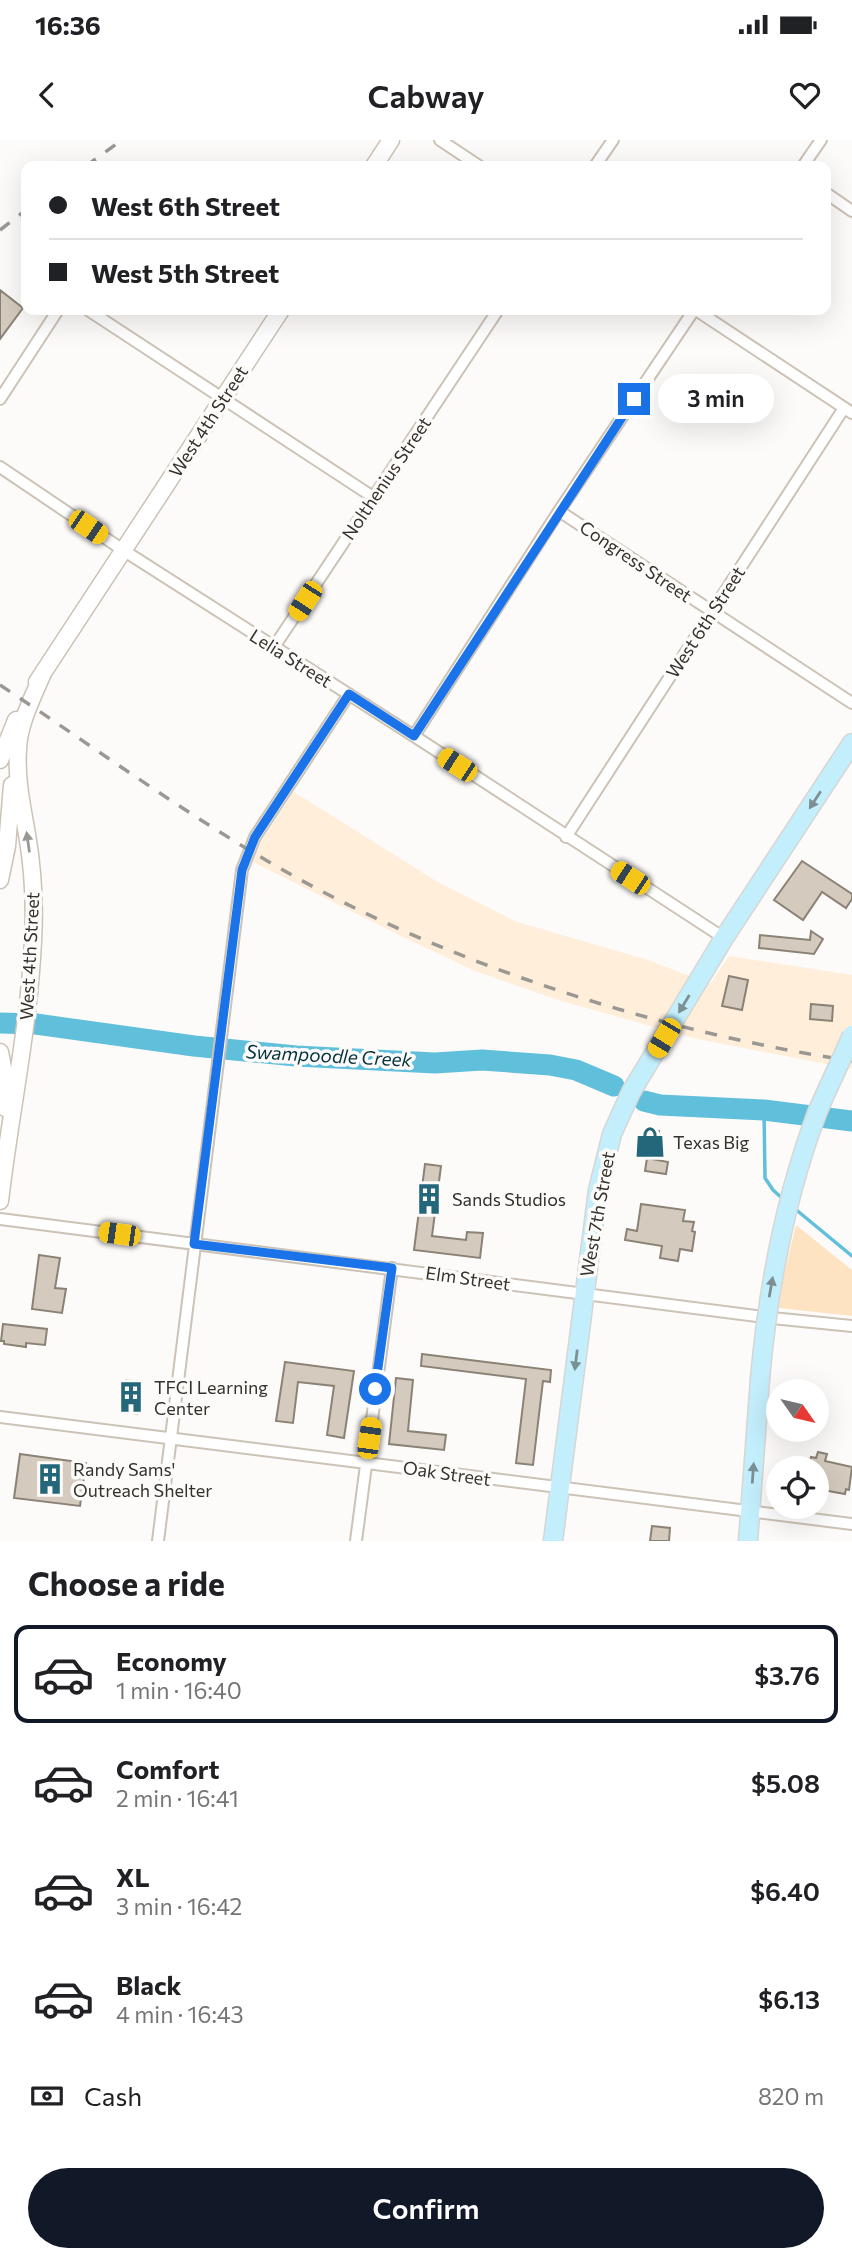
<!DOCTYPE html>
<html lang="en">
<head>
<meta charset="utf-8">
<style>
	body { margin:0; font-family:Commissioner,sans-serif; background:#f2f2f2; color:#202124; height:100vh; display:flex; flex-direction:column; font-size:26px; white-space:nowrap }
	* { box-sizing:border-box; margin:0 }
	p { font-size:23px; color:#757577 }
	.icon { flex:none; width:38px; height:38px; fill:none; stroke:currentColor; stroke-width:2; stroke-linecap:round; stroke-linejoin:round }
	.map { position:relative; height:1401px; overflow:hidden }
	.drawer { display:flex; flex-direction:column; background:#fff; flex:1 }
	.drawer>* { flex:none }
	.top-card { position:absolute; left:21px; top:21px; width:810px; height:154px; border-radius:14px; box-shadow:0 7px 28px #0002; display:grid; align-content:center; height:154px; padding:0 28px; background:#fff }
	.needle { width:46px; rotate:124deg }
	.buttons { position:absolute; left:766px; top:1239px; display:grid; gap:14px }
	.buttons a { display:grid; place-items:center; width:63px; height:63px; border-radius:50%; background:#fff; box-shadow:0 7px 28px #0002; font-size:35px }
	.end { position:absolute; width:32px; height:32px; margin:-16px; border:9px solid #1a73e8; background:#fff; box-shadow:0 0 0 4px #fff }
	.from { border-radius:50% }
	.bubble { position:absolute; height:49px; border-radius:24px; background:#fff; box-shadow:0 7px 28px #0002; font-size:23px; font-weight:600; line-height:49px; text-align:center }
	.car { position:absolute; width:21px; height:42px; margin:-21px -10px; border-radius:9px; box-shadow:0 0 5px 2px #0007; background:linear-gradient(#f5c518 24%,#345 0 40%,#f5c518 0 76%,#345 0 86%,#f5c518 0) }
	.top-card b { display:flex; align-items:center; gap:24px; height:66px; font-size:26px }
	.top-card b+b { border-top:2px solid #e0e0e0 }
	.top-card i { width:18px; height:18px; background:#202124 }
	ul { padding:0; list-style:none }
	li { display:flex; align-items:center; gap:21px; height:98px; margin:0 14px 10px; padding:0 14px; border:4px solid transparent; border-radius:14px }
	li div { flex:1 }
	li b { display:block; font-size:26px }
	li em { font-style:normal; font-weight:600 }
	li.on { border-color:#111827 }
	li>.icon { width:63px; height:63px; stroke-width:1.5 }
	h2 { padding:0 28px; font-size:32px; line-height:84px }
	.pay { display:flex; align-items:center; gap:18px; height:77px; padding:0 28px; font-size:26px }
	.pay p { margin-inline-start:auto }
	.cta { display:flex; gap:14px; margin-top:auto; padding:14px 28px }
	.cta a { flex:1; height:80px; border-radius:42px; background:#111827; color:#fff; font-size:28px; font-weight:600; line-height:80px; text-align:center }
	.status { display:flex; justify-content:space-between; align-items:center; height:49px; padding:0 35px; background:#fff; direction:ltr }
	.status svg { height:19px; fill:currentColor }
	header { display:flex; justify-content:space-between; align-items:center; height:91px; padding:0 28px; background:#fff; font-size:32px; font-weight:600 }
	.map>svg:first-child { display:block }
	.built { fill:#feeeda }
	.green { fill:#fee3c2 }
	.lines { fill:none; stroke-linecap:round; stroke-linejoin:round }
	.stream { stroke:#60bfdb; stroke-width:3.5 }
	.river { stroke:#60bfdb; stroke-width:21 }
	.building { fill:#d4cabd; stroke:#8b8276; stroke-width:2 }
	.minor-casing { stroke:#ccc2b5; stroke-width:14 }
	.secondary-casing { stroke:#ccc2b5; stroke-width:19 }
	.primary-casing { stroke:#d7d6d5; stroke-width:21 }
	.minor { stroke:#fff; stroke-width:10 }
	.secondary { stroke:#fff; stroke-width:16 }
	.primary { stroke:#c3eefb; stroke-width:18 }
	.rail { stroke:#9b9894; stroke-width:3.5; stroke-dasharray:12 12; stroke-linecap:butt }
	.primary-bridge-casing { stroke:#d7d6d5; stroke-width:21; stroke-linecap:butt }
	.primary-bridge { stroke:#c3eefb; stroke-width:18 }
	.oneway { fill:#7c9094 }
	.oneway2 { fill:#9a9896 }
	.route { stroke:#1a73e8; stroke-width:9 }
	.labels { text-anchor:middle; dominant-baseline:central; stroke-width:7; stroke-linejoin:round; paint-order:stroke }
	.street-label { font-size:18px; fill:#35312c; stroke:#fdfbf9 }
	.poi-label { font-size:18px; fill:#35312c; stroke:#fdfbf9; text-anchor:start }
	.water-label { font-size:19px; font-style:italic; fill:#05343f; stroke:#fdfbf9 }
</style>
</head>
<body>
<div class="status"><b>16:36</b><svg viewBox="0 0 49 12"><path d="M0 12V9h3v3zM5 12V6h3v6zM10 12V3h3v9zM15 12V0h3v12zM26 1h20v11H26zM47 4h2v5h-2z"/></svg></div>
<header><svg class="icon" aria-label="back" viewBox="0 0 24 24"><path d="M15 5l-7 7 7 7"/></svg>Cabway<svg class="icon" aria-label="heart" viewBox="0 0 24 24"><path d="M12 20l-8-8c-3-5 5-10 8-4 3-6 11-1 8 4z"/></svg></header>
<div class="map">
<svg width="852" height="1401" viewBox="0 0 852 1401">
	<rect width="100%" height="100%" fill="#fdfbf9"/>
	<!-- built -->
	<path class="built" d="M294,652l142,89 81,41 131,38 62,24 19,-28 123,19v94l-155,-30 -139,-39 -83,-29 -74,-35 -148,-74 10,-23z"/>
	<!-- green -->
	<path class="green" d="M796,1085l56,45v46l-73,-8 4,-30z"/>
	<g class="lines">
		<!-- stream -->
		<path class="stream" d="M764,970l1,68 8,12 10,9
			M794,1068l58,48"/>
		<!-- river -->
		<path class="river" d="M0,883l36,1 158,22 102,10 139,7 47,-3 68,5 26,5 38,16
			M644,961l16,4 104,5 88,11"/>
	</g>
	<!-- building -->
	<path class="building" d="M0,150l23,18 -23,31z
		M802,721l50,33v5l-6,9 -24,-16 -19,28 -29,-20z
		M811,791l12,8 -9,15 -55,-6 1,-13 50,5z
		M729,836l19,4 -6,30 -20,-4z
		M811,864l22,2 -1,15 -22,-2z
		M646,989l13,2 -4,25 -13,-2z
		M647,1018l21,4 -2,12 -21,-3z
		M425,1024l16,2 -9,70 34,4 1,-8 16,1 -3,25 -66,-8z
		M641,1064l44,6 -2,11 11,1 -2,9 3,1 -3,19 -12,-2 -2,12 -18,-3 2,-12 -37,-6 2,-11 10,2z
		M39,1115l21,3 -5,30 11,1 -4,24 -30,-4z
		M3,1184l44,5 -2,16 -19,-2v4l-22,-3v-3h-3z
		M422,1214l129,16 -1,12 -7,-1 -10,84 -17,-2 10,-84 -105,-13z
		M285,1222l69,9 -10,67 -17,-3 7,-49 -36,-4 -5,41 -17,-2z
		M396,1238l17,2 -5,51 38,4 -2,15 -55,-6z
		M126,1240l15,2 -4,32 -16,-3z
		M818,1312l9,2 -2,7 27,6 -3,23 -3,-1 -1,5 -28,-5v-21l-9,-1 3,-10 5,1z
		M20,1314l66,9 -6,43 -66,-8z
		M652,1386l18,2 -1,13h-19z"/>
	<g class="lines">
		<defs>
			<path id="minor" d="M440,0l39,26
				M595,26l18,-26
				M803,26l18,-26
				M826,53l26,18
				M88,170l285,187
				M696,170l156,103
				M0,259l58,-89
				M0,327l123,83 291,186 310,202
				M559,371l293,192
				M274,507l224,-337
				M414,596l145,-225 135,-201
				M566,697l278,-429
				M0,1079l772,99 80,8
				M0,1277l852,107
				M158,1401l84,-671 13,-33 94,-143
				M356,1401l36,-273"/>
			<path id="secondary" d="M374,26l17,-26
				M37,542l244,-372
				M0,620l16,-40
				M0,740l7,-34 5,-61
				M0,912l5,26v30
				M0,1061c10,-87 29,-173 33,-260 2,-36 0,-72 -6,-107 -5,-28 -11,-56 -9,-85 1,-26 15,-52 25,-76"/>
			<path id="primary" d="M553,1401l45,-351 14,-56 19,-42 93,-154 128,-195
				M748,1401l12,-162"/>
		</defs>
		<!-- minor casing -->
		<use href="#minor" class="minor-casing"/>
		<!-- secondary casing -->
		<use href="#secondary" class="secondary-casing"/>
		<!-- primary casing -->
		<use href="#primary" class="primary-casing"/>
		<!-- minor -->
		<use href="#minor" class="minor"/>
		<!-- secondary -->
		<use href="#secondary" class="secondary"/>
		<!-- primary -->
		<use href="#primary" class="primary"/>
		<!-- rail -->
		<path class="rail" d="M86,26l36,-26
			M0,90l26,-20
			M0,545c94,62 185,129 283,185 168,96 378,162 569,191"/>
		<defs>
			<path id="primary-bridge" d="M760,1239c8,-91 25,-181 57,-266 11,-26 24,-52 35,-78"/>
		</defs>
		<!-- primary-bridge casing -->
		<use href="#primary-bridge" class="primary-bridge-casing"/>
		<!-- primary-bridge -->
		<use href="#primary-bridge" class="primary-bridge"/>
	</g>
	<!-- one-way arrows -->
	<defs><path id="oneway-solid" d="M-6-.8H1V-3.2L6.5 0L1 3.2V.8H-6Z" transform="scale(1.75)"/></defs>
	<g class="oneway">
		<use href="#oneway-solid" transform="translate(815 660) rotate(123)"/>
		<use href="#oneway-solid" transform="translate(684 864) rotate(121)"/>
		<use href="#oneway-solid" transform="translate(771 1147) rotate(-80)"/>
		<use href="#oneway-solid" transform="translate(576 1220) rotate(97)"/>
		<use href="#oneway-solid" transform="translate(753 1333) rotate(-86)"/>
	</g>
	<use class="oneway2" href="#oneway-solid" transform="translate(28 702) rotate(-98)"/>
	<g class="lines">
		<!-- route -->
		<path class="route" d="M375,1249l17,-121 -198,-24 48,-374 13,-33 94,-143 65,42 220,-337"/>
	</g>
	<!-- icons -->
	<defs>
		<symbol id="shop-bare" viewBox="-9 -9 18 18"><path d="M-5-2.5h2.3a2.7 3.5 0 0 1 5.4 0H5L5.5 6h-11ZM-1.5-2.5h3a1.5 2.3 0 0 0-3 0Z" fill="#25677a" stroke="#fdfbf9" stroke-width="2.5" paint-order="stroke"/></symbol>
		<symbol id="building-bare" viewBox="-9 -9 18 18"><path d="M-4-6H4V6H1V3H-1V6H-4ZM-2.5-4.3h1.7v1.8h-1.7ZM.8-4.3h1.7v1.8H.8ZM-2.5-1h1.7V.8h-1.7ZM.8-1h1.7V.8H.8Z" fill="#25677a" stroke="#fdfbf9" stroke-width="2.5" paint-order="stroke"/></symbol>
	</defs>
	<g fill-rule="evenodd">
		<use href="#shop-bare" x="628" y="980" width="44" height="44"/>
		<use href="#building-bare" x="407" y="1037" width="44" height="44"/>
		<use href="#building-bare" x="109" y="1235" width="44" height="44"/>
		<use href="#building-bare" x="28" y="1317" width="44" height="44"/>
	</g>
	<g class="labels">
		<!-- street labels -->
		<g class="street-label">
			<text transform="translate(208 281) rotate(-57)">West 4th Street</text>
			<text transform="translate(386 338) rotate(-56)">Nolthenius Street</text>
			<text transform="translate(636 421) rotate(34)">Congress Street</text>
			<text transform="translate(705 482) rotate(-57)">West 6th Street</text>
			<text transform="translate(291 518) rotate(32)">Lelia Street</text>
			<text transform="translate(29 816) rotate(-87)">West 4th Street</text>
			<text transform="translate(597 1074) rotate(-80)">West 7th Street</text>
			<text transform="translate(468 1138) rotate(8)">Elm Street</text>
			<text transform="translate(447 1333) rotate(8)">Oak Street</text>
		</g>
		<!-- poi labels -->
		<g class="poi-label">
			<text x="673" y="1002">Texas Big</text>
			<text x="452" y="1059">Sands Studios</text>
			<text x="154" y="1247">TFCI Learning<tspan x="154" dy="21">Center</tspan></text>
			<text x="73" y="1329">Randy Sams'<tspan x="73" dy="21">Outreach Shelter</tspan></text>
		</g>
		<!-- water labels -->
		<g class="water-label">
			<text transform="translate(329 915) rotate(3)">Swampoodle Creek</text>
		</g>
	</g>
</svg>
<div class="buttons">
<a><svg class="needle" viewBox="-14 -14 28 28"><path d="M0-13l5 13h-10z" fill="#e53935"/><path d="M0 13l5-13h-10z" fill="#757577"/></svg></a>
<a><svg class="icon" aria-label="locate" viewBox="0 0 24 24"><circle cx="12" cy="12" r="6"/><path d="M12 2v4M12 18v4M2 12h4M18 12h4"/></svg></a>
</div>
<i class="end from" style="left:375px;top:1249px"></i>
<i class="end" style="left:634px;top:259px"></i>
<div class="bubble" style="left:658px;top:234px;width:116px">3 min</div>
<i class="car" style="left:88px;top:387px;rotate:124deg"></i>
<i class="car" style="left:305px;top:461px;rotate:213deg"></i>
<i class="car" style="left:457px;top:625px;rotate:303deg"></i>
<i class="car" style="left:630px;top:738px;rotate:303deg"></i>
<i class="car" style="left:664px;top:898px;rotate:211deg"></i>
<i class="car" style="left:119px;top:1094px;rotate:278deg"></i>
<i class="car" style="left:369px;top:1298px;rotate:8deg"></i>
<div class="top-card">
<b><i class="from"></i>West 6th Street</b>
<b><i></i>West 5th Street</b>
</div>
</div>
<section class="drawer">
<h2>Choose a ride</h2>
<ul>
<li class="on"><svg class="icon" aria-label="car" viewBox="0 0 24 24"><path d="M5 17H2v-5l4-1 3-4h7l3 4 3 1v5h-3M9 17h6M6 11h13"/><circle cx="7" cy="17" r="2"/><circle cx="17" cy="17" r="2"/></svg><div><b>Economy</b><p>1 min · 16:40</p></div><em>$3.76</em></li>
<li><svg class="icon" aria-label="car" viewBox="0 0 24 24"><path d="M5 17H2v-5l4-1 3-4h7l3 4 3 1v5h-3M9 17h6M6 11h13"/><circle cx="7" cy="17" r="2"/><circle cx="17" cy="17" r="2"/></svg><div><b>Comfort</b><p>2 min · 16:41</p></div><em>$5.08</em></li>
<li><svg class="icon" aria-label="car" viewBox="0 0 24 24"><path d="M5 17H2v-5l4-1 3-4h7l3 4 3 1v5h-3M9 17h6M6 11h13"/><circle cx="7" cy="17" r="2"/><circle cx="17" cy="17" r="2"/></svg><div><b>XL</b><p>3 min · 16:42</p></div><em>$6.40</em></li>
<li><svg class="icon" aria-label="car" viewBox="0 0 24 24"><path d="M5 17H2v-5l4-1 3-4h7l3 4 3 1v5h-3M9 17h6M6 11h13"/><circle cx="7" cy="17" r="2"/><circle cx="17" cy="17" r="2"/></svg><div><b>Black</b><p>4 min · 16:43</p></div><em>$6.13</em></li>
</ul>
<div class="pay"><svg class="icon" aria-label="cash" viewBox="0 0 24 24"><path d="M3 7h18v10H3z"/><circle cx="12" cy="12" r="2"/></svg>Cash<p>820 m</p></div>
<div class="cta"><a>Confirm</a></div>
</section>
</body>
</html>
